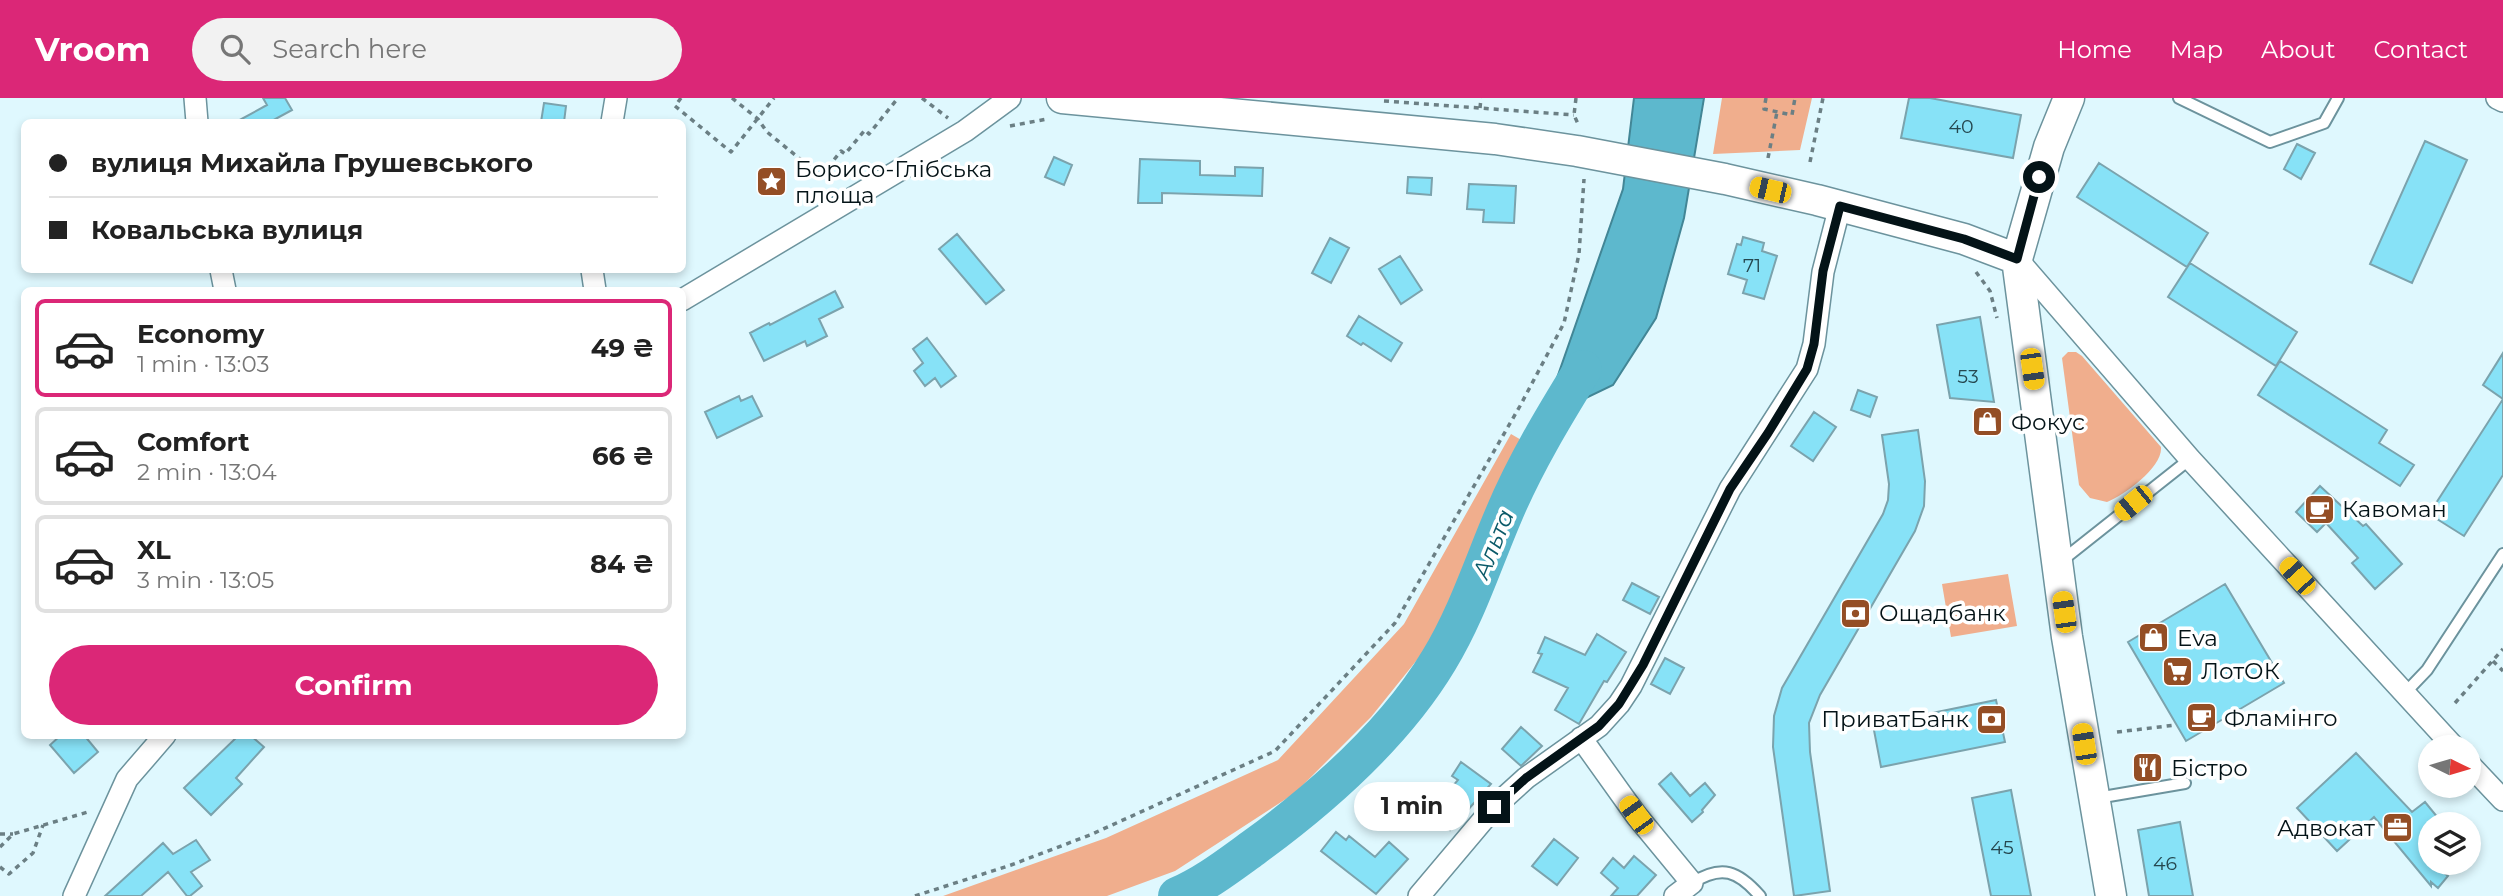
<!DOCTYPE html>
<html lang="en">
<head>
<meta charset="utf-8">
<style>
	body { margin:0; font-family:Montserrat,sans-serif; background:#f2f2f2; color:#222; height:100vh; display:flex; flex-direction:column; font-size:26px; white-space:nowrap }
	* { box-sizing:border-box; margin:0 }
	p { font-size:23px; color:#767676 }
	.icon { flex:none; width:38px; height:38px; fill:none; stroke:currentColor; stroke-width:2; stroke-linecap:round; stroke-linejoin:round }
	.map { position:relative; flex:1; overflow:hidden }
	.side { position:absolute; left:21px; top:189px; width:665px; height:452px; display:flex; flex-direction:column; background:#fff; border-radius:10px; box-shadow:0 4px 10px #0003 }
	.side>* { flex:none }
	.hud { position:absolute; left:21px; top:21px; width:665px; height:154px; border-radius:10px; box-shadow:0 4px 10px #0003; display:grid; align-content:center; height:154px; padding:0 28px; background:#fff }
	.needle { width:46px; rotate:95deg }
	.controls { position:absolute; left:2418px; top:637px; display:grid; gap:14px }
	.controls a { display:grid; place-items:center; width:63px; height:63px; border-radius:50%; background:#fff; box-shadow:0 4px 10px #0003; font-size:35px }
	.end { position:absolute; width:32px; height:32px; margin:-16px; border:9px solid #041317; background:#fff; box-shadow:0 0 0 4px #fff }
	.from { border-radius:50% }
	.bubble { position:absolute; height:49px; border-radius:24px; background:#fff; box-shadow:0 4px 10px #0003; font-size:23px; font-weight:700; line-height:49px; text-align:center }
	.car { position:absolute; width:21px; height:42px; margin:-21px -10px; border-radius:9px; box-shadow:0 0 5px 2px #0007; background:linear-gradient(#f5c518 24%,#345 0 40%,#f5c518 0 76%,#345 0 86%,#f5c518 0) }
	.hud b { display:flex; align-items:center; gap:24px; height:66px; font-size:26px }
	.hud b+b { border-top:2px solid #e0e0e0 }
	.hud i { width:18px; height:18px; background:#222 }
	ul { padding:12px 0 0; list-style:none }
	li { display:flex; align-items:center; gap:21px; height:98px; margin:0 14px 10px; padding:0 14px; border:4px solid #e0e0e0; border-radius:10px }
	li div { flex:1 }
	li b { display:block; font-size:26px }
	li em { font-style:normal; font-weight:700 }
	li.on { border-color:#db2777 }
	li>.icon { width:63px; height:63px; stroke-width:1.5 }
	.primary-button { display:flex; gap:14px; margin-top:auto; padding:14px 28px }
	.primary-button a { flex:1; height:80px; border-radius:42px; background:#db2777; color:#fff; font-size:28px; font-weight:700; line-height:80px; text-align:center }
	header { display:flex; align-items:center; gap:42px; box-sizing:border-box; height:98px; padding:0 35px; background:#db2777; color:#fff }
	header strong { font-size:33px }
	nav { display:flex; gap:38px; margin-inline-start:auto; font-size:24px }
	.search { width:490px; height:63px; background:#f2f2f2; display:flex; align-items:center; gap:18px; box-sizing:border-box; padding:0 24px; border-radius:38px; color:#767676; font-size:26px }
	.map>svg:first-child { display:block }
	.green { fill:#f0ae8d }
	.water { fill:#5db8cd; stroke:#428696; stroke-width:2 }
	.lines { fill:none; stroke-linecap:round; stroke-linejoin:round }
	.river { stroke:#5db8cd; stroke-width:38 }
	.building { fill:#87e2f7; stroke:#7ba3ad; stroke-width:2 }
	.lane-casing { stroke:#6c939d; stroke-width:14 }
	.street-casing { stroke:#6c939d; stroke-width:24 }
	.secondary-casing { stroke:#6c939d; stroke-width:33 }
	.path { stroke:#6b7f84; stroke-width:3.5; stroke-dasharray:5 5; stroke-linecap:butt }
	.lane { stroke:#fff; stroke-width:10 }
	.street { stroke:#fff; stroke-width:21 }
	.secondary { stroke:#fff; stroke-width:30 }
	.route { stroke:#041317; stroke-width:9 }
	.labels { text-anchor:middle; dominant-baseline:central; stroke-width:7; stroke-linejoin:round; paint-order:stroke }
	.number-label { font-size:19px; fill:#25474f }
	.poi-label { font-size:23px; fill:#041317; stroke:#fff; text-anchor:start }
	.water-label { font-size:24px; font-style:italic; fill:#0b5a69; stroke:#fff }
</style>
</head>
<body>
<header>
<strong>Vroom</strong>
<div class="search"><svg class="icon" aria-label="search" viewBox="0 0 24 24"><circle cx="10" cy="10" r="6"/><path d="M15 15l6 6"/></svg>Search here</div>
<nav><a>Home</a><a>Map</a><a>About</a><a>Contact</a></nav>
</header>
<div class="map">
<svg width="2503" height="798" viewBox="0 0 2503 798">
	<rect width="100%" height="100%" fill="#dff8fe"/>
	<!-- green -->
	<path class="green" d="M1722,0h90l-12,52 -87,4z
		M2068,254h8l6,4 79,91c2,20 -36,48 -54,55l-17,-4 -11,-13 -17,-127z
		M1511,336l17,10 -36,68 -55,123 -66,82 -76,76 -120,78 -68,25h-164l163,-58 172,-78 126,-136z
		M2008,476l9,52 -66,11 -9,-53z"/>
	<!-- water -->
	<path class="water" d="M1634,0h70l-20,120 -28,100 -43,67 -58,28 1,-32 67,-192z"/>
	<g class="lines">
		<!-- river -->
		<path class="river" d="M1177,798c28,-12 51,-30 76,-48 70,-51 141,-113 186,-188 28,-46 44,-97 65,-146 21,-50 50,-98 79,-145"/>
	</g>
	<!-- building -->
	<path class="building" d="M263,0h22l7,12 -22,12h-34l31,-17z
		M1909,0h21l91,17 -8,43 -112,-20z
		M544,5l22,3 -2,16h-23z
		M2425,43l42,19 -55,123 -42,-19z
		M2297,46l18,9 -14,26 -17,-10z
		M1054,59l18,8 -8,20 -19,-8z
		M1140,61l60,2v14l35,1v-9l28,1 -1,28 -100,-3v10h-24z
		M2099,65l109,70 -21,34 -110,-70z
		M1408,79l24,1 -1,17 -24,-2z
		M1469,86l47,2 -2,37 -31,-1 1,-12 -17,-1z
		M957,136l47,56 -18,14 -47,-55z
		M1743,139l21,6 -2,8 15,5 -13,43 -21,-6 4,-13 -19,-6 9,-30 4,1z
		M1330,140l19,10 -18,35 -19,-10z
		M1400,158l22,34 -21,14 -22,-35z
		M2190,165l107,69 -21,34 -108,-69z
		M835,193l8,16 -24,12 8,17 -20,10 -2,-5 -41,20 -14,-28 19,-10 1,2z
		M1359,218l43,27 -11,18 -28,-18 -2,2 -14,-9z
		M1980,219l14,85 -44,-4 -13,-73z
		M927,240l29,38 -15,11 -6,-9 -10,8 -11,-15 9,-8 -10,-14z
		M2503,255v46l-20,-14z
		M2280,263l107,69 -8,13 35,22 -14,21 -142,-91z
		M1858,292l19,7 -7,20 -19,-7z
		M739,298l2,5 11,-5 10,20 -45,22 -12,-26z
		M2503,301v76l-39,61 -35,-22z
		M1814,314l22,15 -23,34 -22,-15z
		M1918,332l7,51 -1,25 -9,25 -95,164 -11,28 1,29 20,139 -36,5 -21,-149 1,-31 8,-28 101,-174 5,-14 1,-16 -7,-49z
		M2320,388l43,40 3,-2 36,40 -27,25 -23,-26 6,-5 -32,-35 -9,9 -21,-20z
		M1632,485l27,14 -9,17 -27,-14z
		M2225,486l59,99 -98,58 -58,-99z
		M1597,536l29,18 -19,30 -3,-1 -25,43 -24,-14 13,-22 -35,-16 9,-18 -4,-1 7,-16 40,18z
		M1665,560l19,10 -14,26 -19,-10z
		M1996,602l9,42 -124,25 -8,-42z
		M1521,629l21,19 -21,20 -19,-17z
		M61,637h23l14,17 -24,21 -24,-28z
		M239,637h11l14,12 -28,31 6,6 -31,31 -27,-27z
		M2356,655l56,59 13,-10 18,22h-12v39l17,13 -10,12 -7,-6v4l-57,-69 -37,34 -40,-43z
		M1461,664l30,22 -41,46 -20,-17 28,-33 -6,-4z
		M1671,675l19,23 15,-13 10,12 -13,15 1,2 -11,10 -33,-38z
		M2011,692l20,106h-40l-19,-98z
		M2180,724l13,74h-44l-11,-66z
		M1336,734l10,8 3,-4 26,21 14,-15 19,17 -32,35 -55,-43z
		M1554,741l24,19 -21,27 -25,-19z
		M196,742l14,20 -19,12 11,14 -12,10h-3l-19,-24 -27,24h-36l58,-53 10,11z
		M1634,758l22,19 -19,21h-26l7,-8 -17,-15 12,-15 11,10z"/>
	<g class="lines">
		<defs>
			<path id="lane" d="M2179,0l91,44 54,-19 14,-25
				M2060,464l130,-103
				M2404,596l23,-24 76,-116
				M2097,700l88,-15
				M1692,785c30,-19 46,-12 68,13"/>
			<path id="street" d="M195,0l2,24
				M2497,0l6,3
				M612,24l4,-24
				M2017,161l173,200 264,288
				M221,172l4,20
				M592,172l3,20
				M682,202l283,-169 45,-33
				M1581,640l55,77 56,68 -17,13
				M2469,666l34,36
				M74,798l53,-117 38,-44
				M1419,798l75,-89 32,-29 73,-52 20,-22 12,-18 99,-197 77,-120 7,-25 9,-72 17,-66"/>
			<path id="secondary" d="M1062,0l433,41 82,12 148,28 92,21 147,39 53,20
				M2069,0l-20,49 -32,112 50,378 44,259"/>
		</defs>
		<!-- lane casing -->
		<use href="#lane" class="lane-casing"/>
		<!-- street casing -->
		<use href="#street" class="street-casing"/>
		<!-- secondary casing -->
		<use href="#secondary" class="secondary-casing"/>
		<!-- path -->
		<path class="path" d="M681,0l-6,8 56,46 43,-54
			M732,0l26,21 9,13 54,44 20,-25 4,3 20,-24 4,4 29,-36
			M922,0l26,20
			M1576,0l-2,17 5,11
			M1766,0l-2,11 28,6 3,-17
			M1384,3l190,14
			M1480,10l1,-10
			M1010,28l37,-7
			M1768,60l9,-46
			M1810,64l13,-64
			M1976,174l14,19 7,27
			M2493,563l10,10
			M2455,605l48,-54
			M2117,634l59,-7
			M0,736h13
			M0,749l13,-13 75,-22
			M0,769l9,7 24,-21 10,-28
			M915,798l96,-31 79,-30 185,-84 120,-128 125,-217 44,-83 15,-69 5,-75"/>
		<!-- lane -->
		<use href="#lane" class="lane"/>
		<!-- street -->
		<use href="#street" class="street"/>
		<!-- secondary -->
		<use href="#secondary" class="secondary"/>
	</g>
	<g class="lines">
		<!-- route -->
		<path class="route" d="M1494,709l32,-29 73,-52 20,-22 24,-39 87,-176 38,-56 39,-64 7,-25 9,-73 17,-65 124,33 53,20 22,-82"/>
	</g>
	<!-- icons -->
	<defs>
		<symbol id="sight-square" viewBox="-11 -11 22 22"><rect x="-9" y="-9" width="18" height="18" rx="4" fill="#944e25" stroke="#fff"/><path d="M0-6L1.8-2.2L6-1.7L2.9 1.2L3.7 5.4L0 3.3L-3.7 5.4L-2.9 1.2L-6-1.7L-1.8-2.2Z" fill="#fff"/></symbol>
		<symbol id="shop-square" viewBox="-11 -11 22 22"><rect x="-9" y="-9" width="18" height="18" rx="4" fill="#944e25" stroke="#fff"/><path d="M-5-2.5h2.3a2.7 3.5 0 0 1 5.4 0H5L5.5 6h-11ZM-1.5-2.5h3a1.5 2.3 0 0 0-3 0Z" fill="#fff"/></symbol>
		<symbol id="cafe-square" viewBox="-11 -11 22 22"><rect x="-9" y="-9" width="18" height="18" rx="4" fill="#944e25" stroke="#fff"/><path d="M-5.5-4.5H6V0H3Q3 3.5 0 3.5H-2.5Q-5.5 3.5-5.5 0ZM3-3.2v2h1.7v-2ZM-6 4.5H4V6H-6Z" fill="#fff"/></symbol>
		<symbol id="bank-square" viewBox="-11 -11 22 22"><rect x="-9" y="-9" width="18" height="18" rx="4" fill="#944e25" stroke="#fff"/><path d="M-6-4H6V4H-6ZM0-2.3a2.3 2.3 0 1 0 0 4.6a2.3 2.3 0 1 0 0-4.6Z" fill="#fff"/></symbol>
		<symbol id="supermarket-square" viewBox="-11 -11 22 22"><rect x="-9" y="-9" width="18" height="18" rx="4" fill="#944e25" stroke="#fff"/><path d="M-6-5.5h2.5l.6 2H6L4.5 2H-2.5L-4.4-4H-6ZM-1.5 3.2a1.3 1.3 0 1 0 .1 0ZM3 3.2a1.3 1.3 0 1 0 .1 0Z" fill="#fff"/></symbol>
		<symbol id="restaurant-square" viewBox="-11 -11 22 22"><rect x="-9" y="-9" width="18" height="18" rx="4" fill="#944e25" stroke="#fff"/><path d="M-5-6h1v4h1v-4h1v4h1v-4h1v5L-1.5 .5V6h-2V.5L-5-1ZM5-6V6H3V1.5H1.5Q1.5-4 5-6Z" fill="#fff"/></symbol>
		<symbol id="office-square" viewBox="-11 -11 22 22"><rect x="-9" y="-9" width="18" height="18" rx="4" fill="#944e25" stroke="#fff"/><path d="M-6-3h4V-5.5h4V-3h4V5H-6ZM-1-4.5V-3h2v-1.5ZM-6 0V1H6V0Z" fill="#fff"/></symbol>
	</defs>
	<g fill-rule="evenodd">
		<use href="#sight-square" x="754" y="66" width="35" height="35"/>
		<use href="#shop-square" x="1970" y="306" width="35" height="35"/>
		<use href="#cafe-square" x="2302" y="394" width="35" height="35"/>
		<use href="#bank-square" x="1838" y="498" width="35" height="35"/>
		<use href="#shop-square" x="2136" y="522" width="35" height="35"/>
		<use href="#supermarket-square" x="2160" y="556" width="35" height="35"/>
		<use href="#cafe-square" x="2184" y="602" width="35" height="35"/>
		<use href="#bank-square" x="1974" y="604" width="35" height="35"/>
		<use href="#restaurant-square" x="2130" y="652" width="35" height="35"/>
		<use href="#office-square" x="2380" y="712" width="35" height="35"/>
	</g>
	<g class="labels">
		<!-- number labels -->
		<g class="number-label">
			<text x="1961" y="28">40</text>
			<text x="1752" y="167">71</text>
			<text x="1968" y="278">53</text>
			<text x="2002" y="749">45</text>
			<text x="2165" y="765">46</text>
		</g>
		<!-- poi labels -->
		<g class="poi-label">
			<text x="795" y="71">Борисо-Глібська<tspan x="795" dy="26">площа</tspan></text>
			<text x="2011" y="324">Фокус</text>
			<text x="2342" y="411">Кавоман</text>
			<text x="1879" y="515">Ощадбанк</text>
			<text x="2177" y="540">Eva</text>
			<text x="2201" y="573">ЛотОК</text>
			<text x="2224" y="620">Фламінго</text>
			<text x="1969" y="621" text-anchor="end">ПриватБанк</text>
			<text x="2171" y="670">Бістро</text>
			<text x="2375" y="730" text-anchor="end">Адвокат</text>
		</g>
		<!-- water labels -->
		<g class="water-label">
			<text transform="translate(1493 446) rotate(-68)">Альта</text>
		</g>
	</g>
</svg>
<div class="controls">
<a><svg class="needle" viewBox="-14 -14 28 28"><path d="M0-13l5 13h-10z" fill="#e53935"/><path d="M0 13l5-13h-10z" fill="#767676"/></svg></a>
<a><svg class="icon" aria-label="layers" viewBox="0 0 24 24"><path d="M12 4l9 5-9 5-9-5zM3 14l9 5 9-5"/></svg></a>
</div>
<i class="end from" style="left:2039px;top:79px"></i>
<i class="end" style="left:1494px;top:709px"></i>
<div class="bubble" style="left:1354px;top:684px;width:116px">1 min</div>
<i class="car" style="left:1770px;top:92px;rotate:283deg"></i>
<i class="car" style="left:2032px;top:271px;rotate:172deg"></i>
<i class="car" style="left:2133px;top:405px;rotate:231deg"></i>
<i class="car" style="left:2297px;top:478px;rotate:318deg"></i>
<i class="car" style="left:2064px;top:514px;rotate:352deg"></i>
<i class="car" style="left:2084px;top:646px;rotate:351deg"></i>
<i class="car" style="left:1636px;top:717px;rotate:324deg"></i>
<div class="hud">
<b><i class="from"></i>вулиця Михайла Грушевського</b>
<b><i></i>Ковальська вулиця</b>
</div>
<section class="side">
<ul>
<li class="on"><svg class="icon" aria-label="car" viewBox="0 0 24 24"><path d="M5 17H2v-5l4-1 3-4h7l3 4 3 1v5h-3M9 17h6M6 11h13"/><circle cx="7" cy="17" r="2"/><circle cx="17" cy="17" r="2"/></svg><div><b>Economy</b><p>1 min · 13:03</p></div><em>49 ₴</em></li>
<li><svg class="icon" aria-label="car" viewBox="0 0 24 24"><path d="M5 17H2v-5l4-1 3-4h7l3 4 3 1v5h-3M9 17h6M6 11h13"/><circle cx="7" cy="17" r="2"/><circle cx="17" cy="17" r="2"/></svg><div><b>Comfort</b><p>2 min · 13:04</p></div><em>66 ₴</em></li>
<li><svg class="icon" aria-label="car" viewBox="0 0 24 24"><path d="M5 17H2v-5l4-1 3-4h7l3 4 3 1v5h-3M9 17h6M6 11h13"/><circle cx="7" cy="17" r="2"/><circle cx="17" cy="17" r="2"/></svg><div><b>XL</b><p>3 min · 13:05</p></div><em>84 ₴</em></li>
</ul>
<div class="primary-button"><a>Confirm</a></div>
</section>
</div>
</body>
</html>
